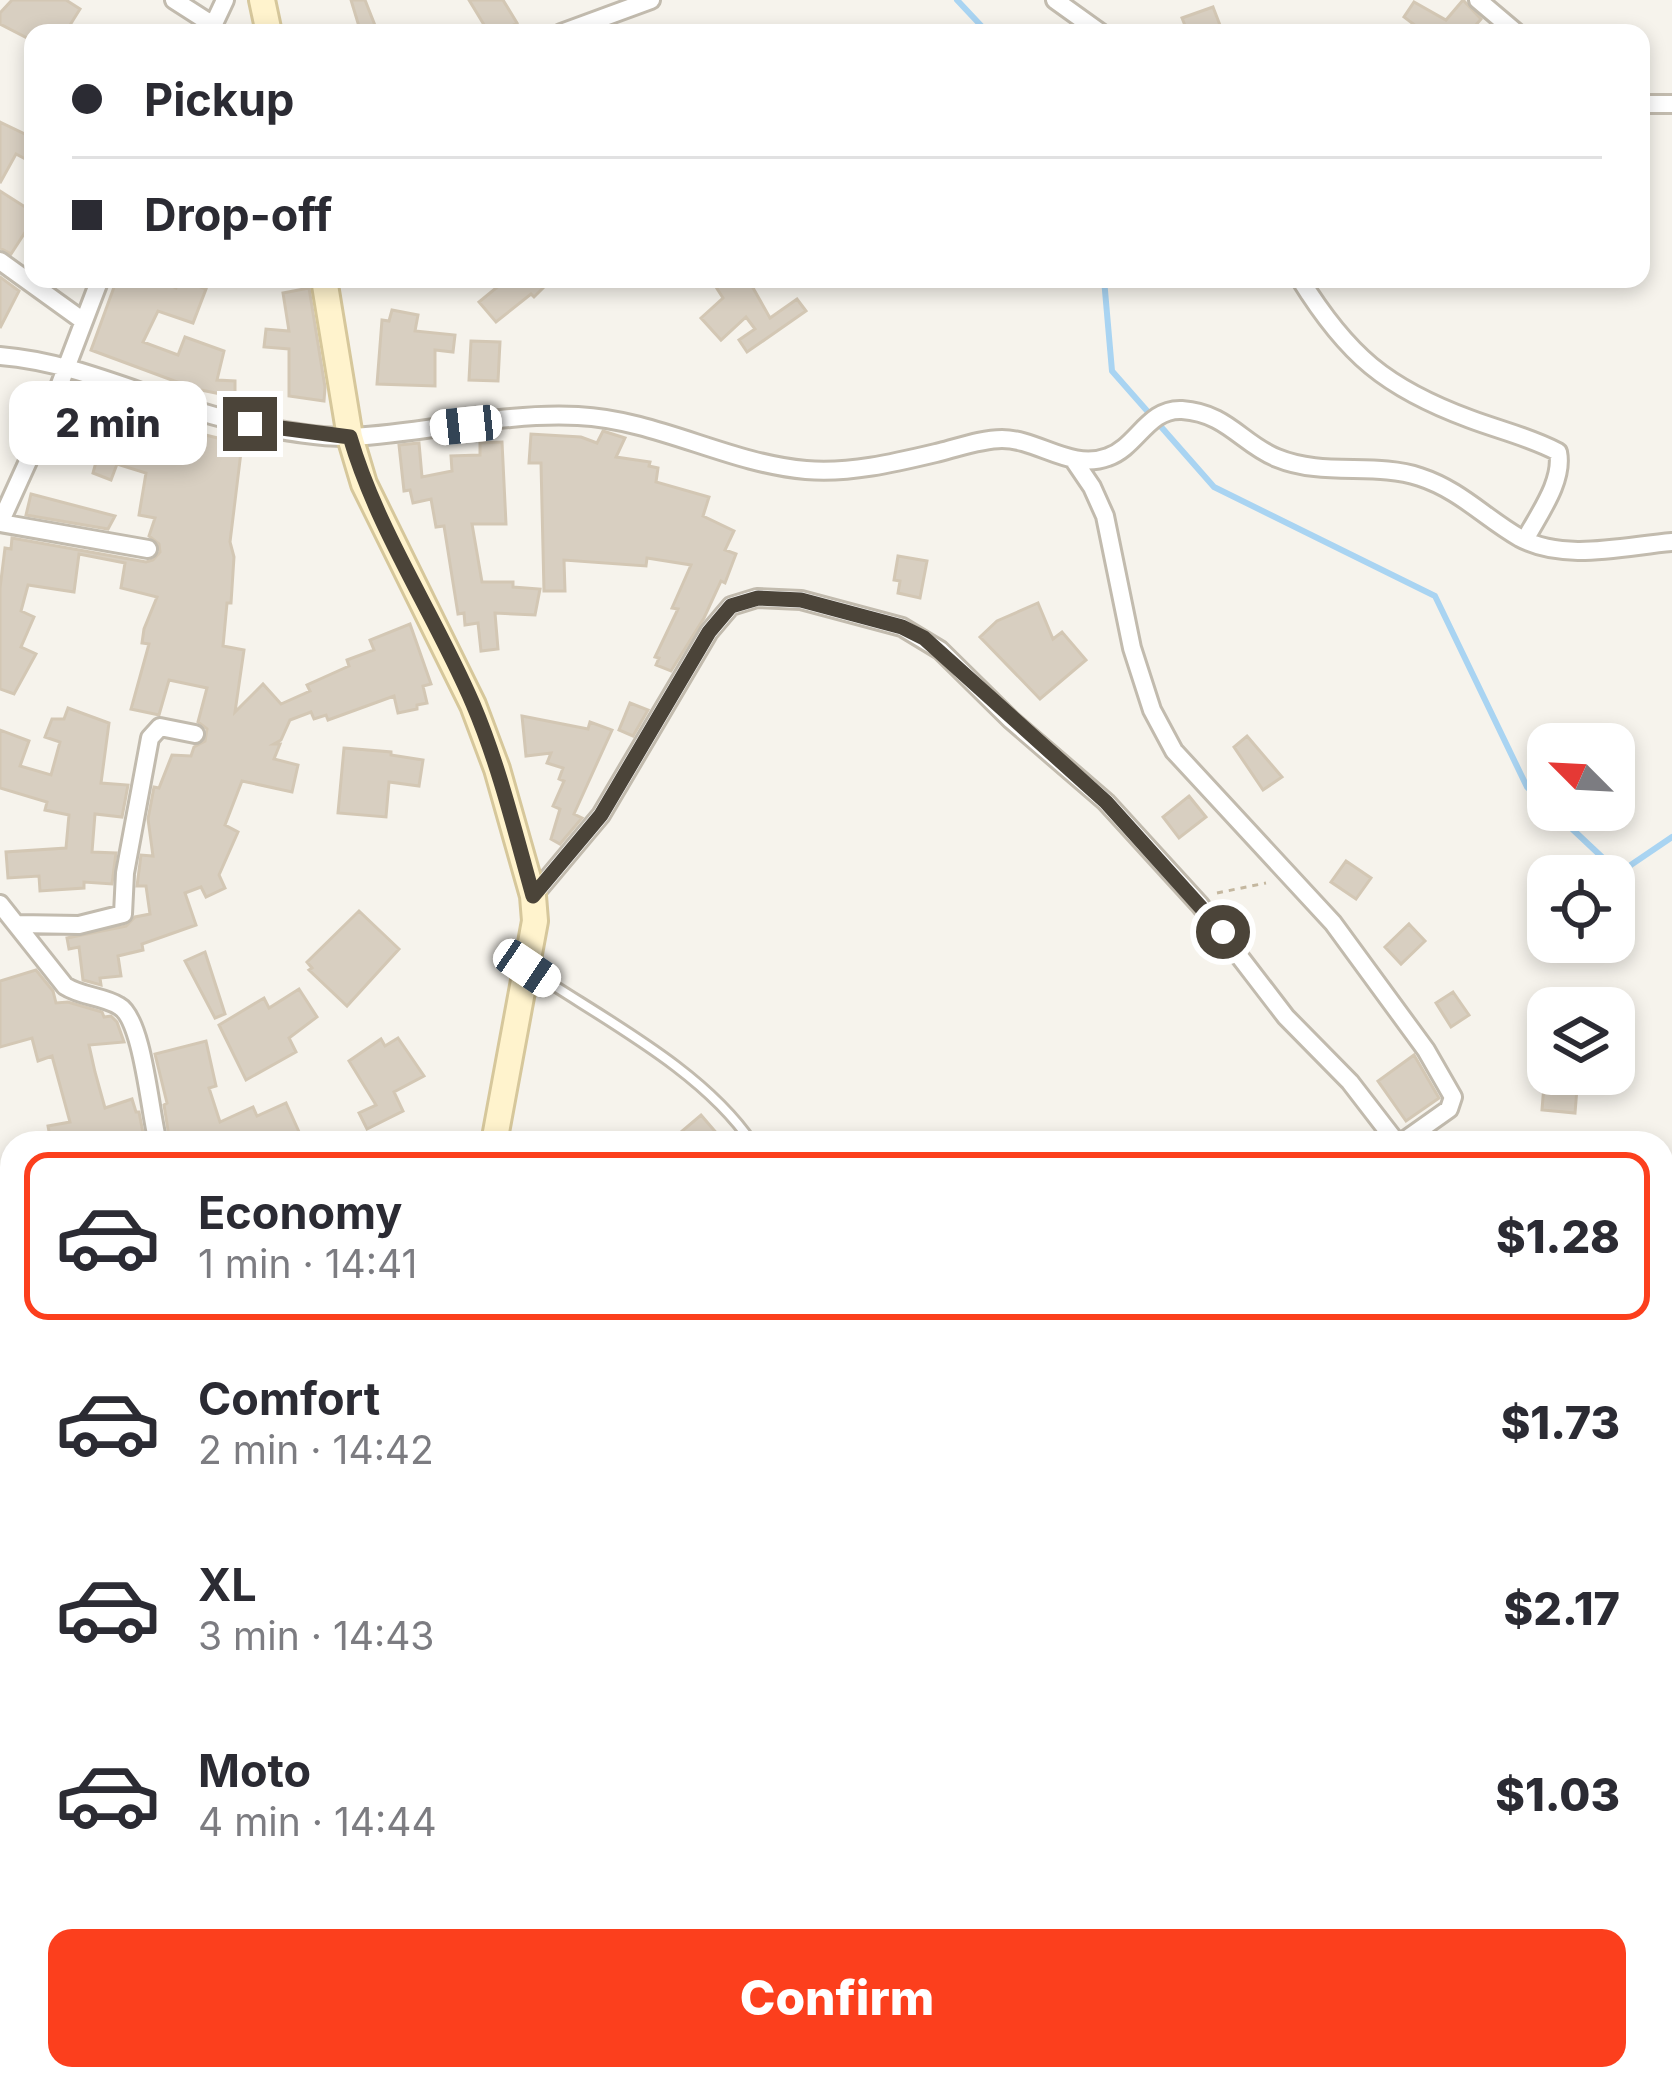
<!DOCTYPE html>
<html lang="en">
<head>
<meta charset="utf-8">
<style>
	body { margin:0; font-family:Inter,sans-serif; background:#f7f7f7; color:#2b2b33; height:100vh; display:flex; flex-direction:column; font-size:45px; white-space:nowrap }
	* { box-sizing:border-box; margin:0 }
	p { font-size:39px; color:#7c7c81 }
	.icon { flex:none; width:66px; height:66px; fill:none; stroke:currentColor; stroke-width:2; stroke-linecap:round; stroke-linejoin:round }
	.map { position:relative; flex:1; overflow:hidden }
	.drawer { position:absolute; left:0px; top:1131px; width:1674px; height:960px; display:flex; flex-direction:column; background:#fff; border-radius:36px 36px 0 0; box-shadow:0 6px 18px #0003 }
	.drawer>* { flex:none }
	.hud { position:absolute; left:24px; top:24px; width:1626px; height:264px; border-radius:24px; box-shadow:0 6px 18px #0003; display:grid; align-content:center; height:264px; padding:0 48px; background:#fff }
	.needle { width:78px; rotate:294deg }
	.fabs { position:absolute; left:1527px; top:723px; display:grid; gap:24px }
	.fabs a { display:grid; place-items:center; width:108px; height:108px; border-radius:24px; background:#fff; box-shadow:0 6px 18px #0003; font-size:60px }
	.end { position:absolute; width:54px; height:54px; margin:-27px; border:15px solid #4b4439; background:#fff; box-shadow:0 0 0 6px #fff }
	.from { border-radius:50% }
	.bubble { position:absolute; height:84px; border-radius:24px; background:#fff; box-shadow:0 6px 18px #0003; font-size:39px; font-weight:800; line-height:84px; text-align:center }
	.car { position:absolute; width:36px; height:72px; margin:-36px -18px; border-radius:15px; box-shadow:0 0 9px 3px #0007; background:linear-gradient(#fff 24%,#345 0 40%,#fff 0 76%,#345 0 86%,#fff 0) }
	.hud b { display:flex; align-items:center; gap:42px; height:114px; font-size:45px }
	.hud b+b { border-top:3px solid #e1e1e2 }
	.hud i { width:30px; height:30px; background:#2b2b33 }
	ul { padding:21px 0 0; list-style:none }
	li { display:flex; align-items:center; gap:36px; height:168px; margin:0 24px 18px; padding:0 24px; border:6px solid transparent; border-radius:24px }
	li div { flex:1 }
	li b { display:block; font-size:45px }
	li em { font-style:normal; font-weight:800 }
	li.selected { border-color:#fc3f1d }
	li>.icon { width:108px; height:108px; stroke-width:1.5 }
	.action { display:flex; gap:24px; margin-top:auto; padding:24px 48px }
	.action a { flex:1; height:138px; border-radius:24px; background:#fc3f1d; color:#fff; font-size:48px; font-weight:800; line-height:138px; text-align:center }
	.map>svg:first-child { display:block }
	.lines { fill:none; stroke-linecap:round; stroke-linejoin:round }
	.stream { stroke:#a9d4f2; stroke-width:6 }
	.building { fill:#d8cfc1; stroke:#d3c7b4; stroke-width:3 }
	.lane-casing { stroke:#c2bbae; stroke-width:14 }
	.street-casing { stroke:#c2bbae; stroke-width:22 }
	.secondary-casing { stroke:#d6c79b; stroke-width:30 }
	.path { stroke:#c4b79f; stroke-width:3; stroke-dasharray:6 6; stroke-linecap:butt }
	.lane { stroke:#fff; stroke-width:8 }
	.street { stroke:#fff; stroke-width:16 }
	.secondary { stroke:#fff3cd; stroke-width:24 }
	.route { stroke:#4b4439; stroke-width:15 }
</style>
</head>
<body>
<div class="map">
<svg width="1672" height="2091" viewBox="0 0 1672 2091">
	<rect width="100%" height="100%" fill="#f6f3ec"/>
	<g class="lines">
		<!-- stream -->
		<path class="stream" d="M957,0l31,33
			M1104,279l8,92 102,116 221,109 92,191 21,19
			M1552,810l67,63 53,-36"/>
	</g>
	<!-- building -->
	<path class="building" d="M12,0h54l14,9 -15,24h-32v8l-33,-17v-11z
		M351,0h14l13,33h-17z
		M469,0h34l14,23 -18,10h-10z
		M1463,0l18,19 -12,14h-44l-21,-16 10,-15 32,18z
		M1213,7l10,26h-35l-6,-15z
		M0,122l33,16v25l-17,-9 -16,29z
		M0,191l33,21v8l-22,34 -11,-6z
		M0,277l19,14 -19,37z
		M117,279h41l18,9 4,-9 26,10 -13,34 -35,-12 -15,31 35,13 7,-18 39,14 -7,29 18,1v16l-39,-8 -105,-39z
		M507,279h45l-18,18 -3,-3 -35,28 -17,-20z
		M730,279h18l22,39 27,-19 9,12 -59,41 -8,-12 16,-11 -9,-12 -25,23 -20,-22 22,-20 -7,-11z
		M309,288l16,99 -1,14 -35,-5v-47l-25,-2 2,-18 23,2 -6,-38z
		M392,310l26,5 -3,16 40,4 -2,17 -18,-2v36l-58,-2 5,-64 7,1z
		M471,341l29,1 -2,39 -29,-1z
		M82,405l46,16 5,-12 44,19 65,16 -12,98 4,15 -3,46h-4l-4,43 21,4 -9,62 28,-28 18,20 29,-13 -3,-6 42,-19 -2,-6 27,-10 -4,-10 40,-16 21,60 -8,2 4,17 -10,2v4l-19,4 -4,-17 -66,24 -2,-5 -12,4 -3,-7 -21,8 -9,20 -7,4h6l-6,15 24,6 -6,27 -50,-11 -17,44 13,7 -19,43 6,13 -19,9 -5,-10 -16,6 11,32 -54,19 1,6 -25,6 3,20 -21,2 1,7 -18,-5 -4,-33 -10,2 -2,-11 59,-12 9,-9 15,-3 -4,-28h-9l4,-31 12,1 -5,-37 6,-32 5,1 13,-33 19,1 3,-9 11,-6 2,-12 -9,-7 9,-34 -38,-8 -10,35 -28,-6 18,-65 -7,-1 2,-14 13,-32 -36,-9 4,-25 -46,-9 -5,38 -46,-7 -7,26 13,6 -13,30 15,7 -22,40 -14,-5v-101l5,-40 6,1 1,-11 134,24 7,-2 7,-8 -1,-8 -10,-8 6,-18 -16,-3 7,-42 -29,-9 -6,16 -18,-7 3,-11 -9,-4 3,-8 -15,-8 7,-15 -8,-3z
		M603,431l22,7 -9,19 34,5 -1,4 9,2 -2,14 53,15 -6,19 31,15 -9,19 11,4 -11,29 -4,-2 -17,37 -33,53 -15,-6 3,-7 -4,-1 23,-48 -6,-1 19,-43 -44,-7 -1,8 -82,-6 1,31h-21l-3,-128h-12l2,-29 50,3 16,6z
		M502,442l4,82h-34l10,58h31v5l27,2 -5,26 -40,-2 3,36 -17,2 -3,-28 -13,2 -1,-12 -6,1 -14,-88 -8,1 -5,-28 -18,4 -3,-13 -6,1 -5,-46 20,-2 3,34 30,-6 -1,-15 29,-1v-12z
		M31,494l84,22 -7,13 -82,-14z
		M898,556l29,5 -7,37 -22,-5 2,-12 -6,-1z
		M1038,603l15,36 9,-7 24,28 -46,39 -60,-62 17,-16z
		M630,703l18,7 -15,26 -14,-6z
		M68,708l41,15 -8,60 27,2 -6,32 -27,-3 -3,38 24,1 -4,31 -28,-2v6l-44,3 -1,-15 -31,2 -2,-26 60,-4 3,-33 -24,-5 2,-8 -47,-14v-58l29,11 -9,25 31,9 9,-33 -15,-5 7,-18h12z
		M522,716l66,13 2,-7 22,8 -38,84 8,4 -22,26 -9,-5 9,-30 -7,-3 11,-25 -5,-2 4,-11 -16,-5 4,-10 -25,3z
		M1247,736l35,41 -19,13 -29,-43z
		M344,748l47,4v3l32,5 -4,26 -30,-4 -3,35 -48,-4z
		M1189,796l17,21 -27,21 -16,-21z
		M1346,861l25,17 -15,21 -25,-17z
		M359,911l40,38 -52,57 -38,-36 3,-2 -5,-6z
		M1409,924l16,17 -24,23 -16,-17z
		M205,952l20,62 -10,4 -30,-57z
		M36,970l17,21 3,12 12,-1 34,10 2,5 7,-1 6,6 7,20 -35,3 6,27 10,36 27,-9 4,13h3l6,31h-94l-3,-17 22,-4 -18,-66 -14,5 -6,-23 -32,9v-66z
		M299,989l18,28 -28,21 7,14 -50,28 -27,-55 45,-27 5,10z
		M1453,992l16,23 -18,12 -15,-24z
		M398,1038l26,38 -30,16 9,19 -36,18 -8,-16 17,-8 -27,-44 32,-22 4,7z
		M206,1041l10,45 -7,2 11,34 33,-15 4,9 29,-13 18,40h-89l-3,-6 -17,6h-25l-6,-38 3,-2 -12,-49z
		M1414,1055l25,43 -33,23 -28,-40z
		M1544,1085l33,3 -2,25 -33,-3z
		M701,1115l24,28h-57z"/>
	<g class="lines">
		<defs>
			<path id="lane" d="M533,972c72,48 171,99 219,171"/>
			<path id="street" d="M174,0l39,25
				M1055,0l46,33
				M1478,0l39,33
				M210,32l15,-32
				M561,33l90,-33
				M1641,104h31
				M0,261l82,59
				M100,279l-56,147 -44,97 148,26
				M1300,279c47,76 86,109 170,140 29,11 60,18 88,33 6,29 -20,63 -33,88
				M0,356c88,7 167,53 253,69 31,6 67,13 99,12 75,-4 151,-25 226,-21 80,4 149,47 228,54 44,4 92,-8 134,-18 20,-5 42,-13 62,-13 36,0 69,32 106,18 29,-10 40,-49 74,-47 45,3 60,34 95,48 46,19 98,4 143,19 40,13 65,41 100,61 45,24 104,8 152,4
				M1073,459l19,28 13,29 27,132 20,62 22,41 159,172 93,127 27,47 -4,12 -48,34
				M533,896l68,-81 108,-183 22,-26 26,-8 44,2 101,27 38,23 71,70 95,82 94,103 86,112 64,65 47,61
				M0,904l65,82c17,11 38,10 54,20 24,13 31,108 39,137
				M18,924l61,1 44,-11 2,-41 25,-135 10,-11 35,7
				M0,1419l12,-5
				M0,1558l12,13
				M1662,1558l10,16
				M1662,1904l10,-15
				M0,1977l12,-20
				M1478,2079l2,12
				M1112,2091h58l72,-12"/>
			<path id="secondary" d="M262,0l7,33
				M324,279l26,158 14,47 109,221 24,64 36,127 2,25 -41,222
				M0,2012l12,5
				M196,2079l17,6"/>
		</defs>
		<!-- lane casing -->
		<use href="#lane" class="lane-casing"/>
		<!-- street casing -->
		<use href="#street" class="street-casing"/>
		<!-- secondary casing -->
		<use href="#secondary" class="secondary-casing"/>
		<!-- path -->
		<path class="path" d="M1217,893l49,-10"/>
		<!-- lane -->
		<use href="#lane" class="lane"/>
		<!-- street -->
		<use href="#street" class="street"/>
		<!-- secondary -->
		<use href="#secondary" class="secondary"/>
	</g>
	<g class="lines">
		<!-- route -->
		<path class="route" d="M250,424l100,13c28,95 84,176 123,267 26,61 42,128 60,192l68,-81 108,-183 22,-26 27,-8 43,2 101,27 22,11 182,164 117,130"/>
	</g>
</svg>
<div class="fabs">
<a><svg class="needle" viewBox="-14 -14 28 28"><path d="M0-13l5 13h-10z" fill="#e53935"/><path d="M0 13l5-13h-10z" fill="#7c7c81"/></svg></a>
<a><svg class="icon" aria-label="locate" viewBox="0 0 24 24"><circle cx="12" cy="12" r="6"/><path d="M12 2v4M12 18v4M2 12h4M18 12h4"/></svg></a>
<a><svg class="icon" aria-label="layers" viewBox="0 0 24 24"><path d="M12 4l9 5-9 5-9-5zM3 14l9 5 9-5"/></svg></a>
</div>
<i class="end from" style="left:1223px;top:932px"></i>
<i class="end" style="left:250px;top:424px"></i>
<div class="bubble" style="left:9px;top:381px;width:198px">2 min</div>
<i class="car" style="left:466px;top:425px;rotate:264deg"></i>
<i class="car" style="left:527px;top:968px;rotate:124deg"></i>
<div class="hud">
<b><i class="from"></i>Pickup</b>
<b><i></i>Drop-off</b>
</div>
<section class="drawer">
<ul>
<li class="selected"><svg class="icon" aria-label="car" viewBox="0 0 24 24"><path d="M5 17H2v-5l4-1 3-4h7l3 4 3 1v5h-3M9 17h6M6 11h13"/><circle cx="7" cy="17" r="2"/><circle cx="17" cy="17" r="2"/></svg><div><b>Economy</b><p>1 min · 14:41</p></div><em>$1.28</em></li>
<li><svg class="icon" aria-label="car" viewBox="0 0 24 24"><path d="M5 17H2v-5l4-1 3-4h7l3 4 3 1v5h-3M9 17h6M6 11h13"/><circle cx="7" cy="17" r="2"/><circle cx="17" cy="17" r="2"/></svg><div><b>Comfort</b><p>2 min · 14:42</p></div><em>$1.73</em></li>
<li><svg class="icon" aria-label="car" viewBox="0 0 24 24"><path d="M5 17H2v-5l4-1 3-4h7l3 4 3 1v5h-3M9 17h6M6 11h13"/><circle cx="7" cy="17" r="2"/><circle cx="17" cy="17" r="2"/></svg><div><b>XL</b><p>3 min · 14:43</p></div><em>$2.17</em></li>
<li><svg class="icon" aria-label="car" viewBox="0 0 24 24"><path d="M5 17H2v-5l4-1 3-4h7l3 4 3 1v5h-3M9 17h6M6 11h13"/><circle cx="7" cy="17" r="2"/><circle cx="17" cy="17" r="2"/></svg><div><b>Moto</b><p>4 min · 14:44</p></div><em>$1.03</em></li>
</ul>
<div class="action"><a>Confirm</a></div>
</section>
</div>
</body>
</html>
